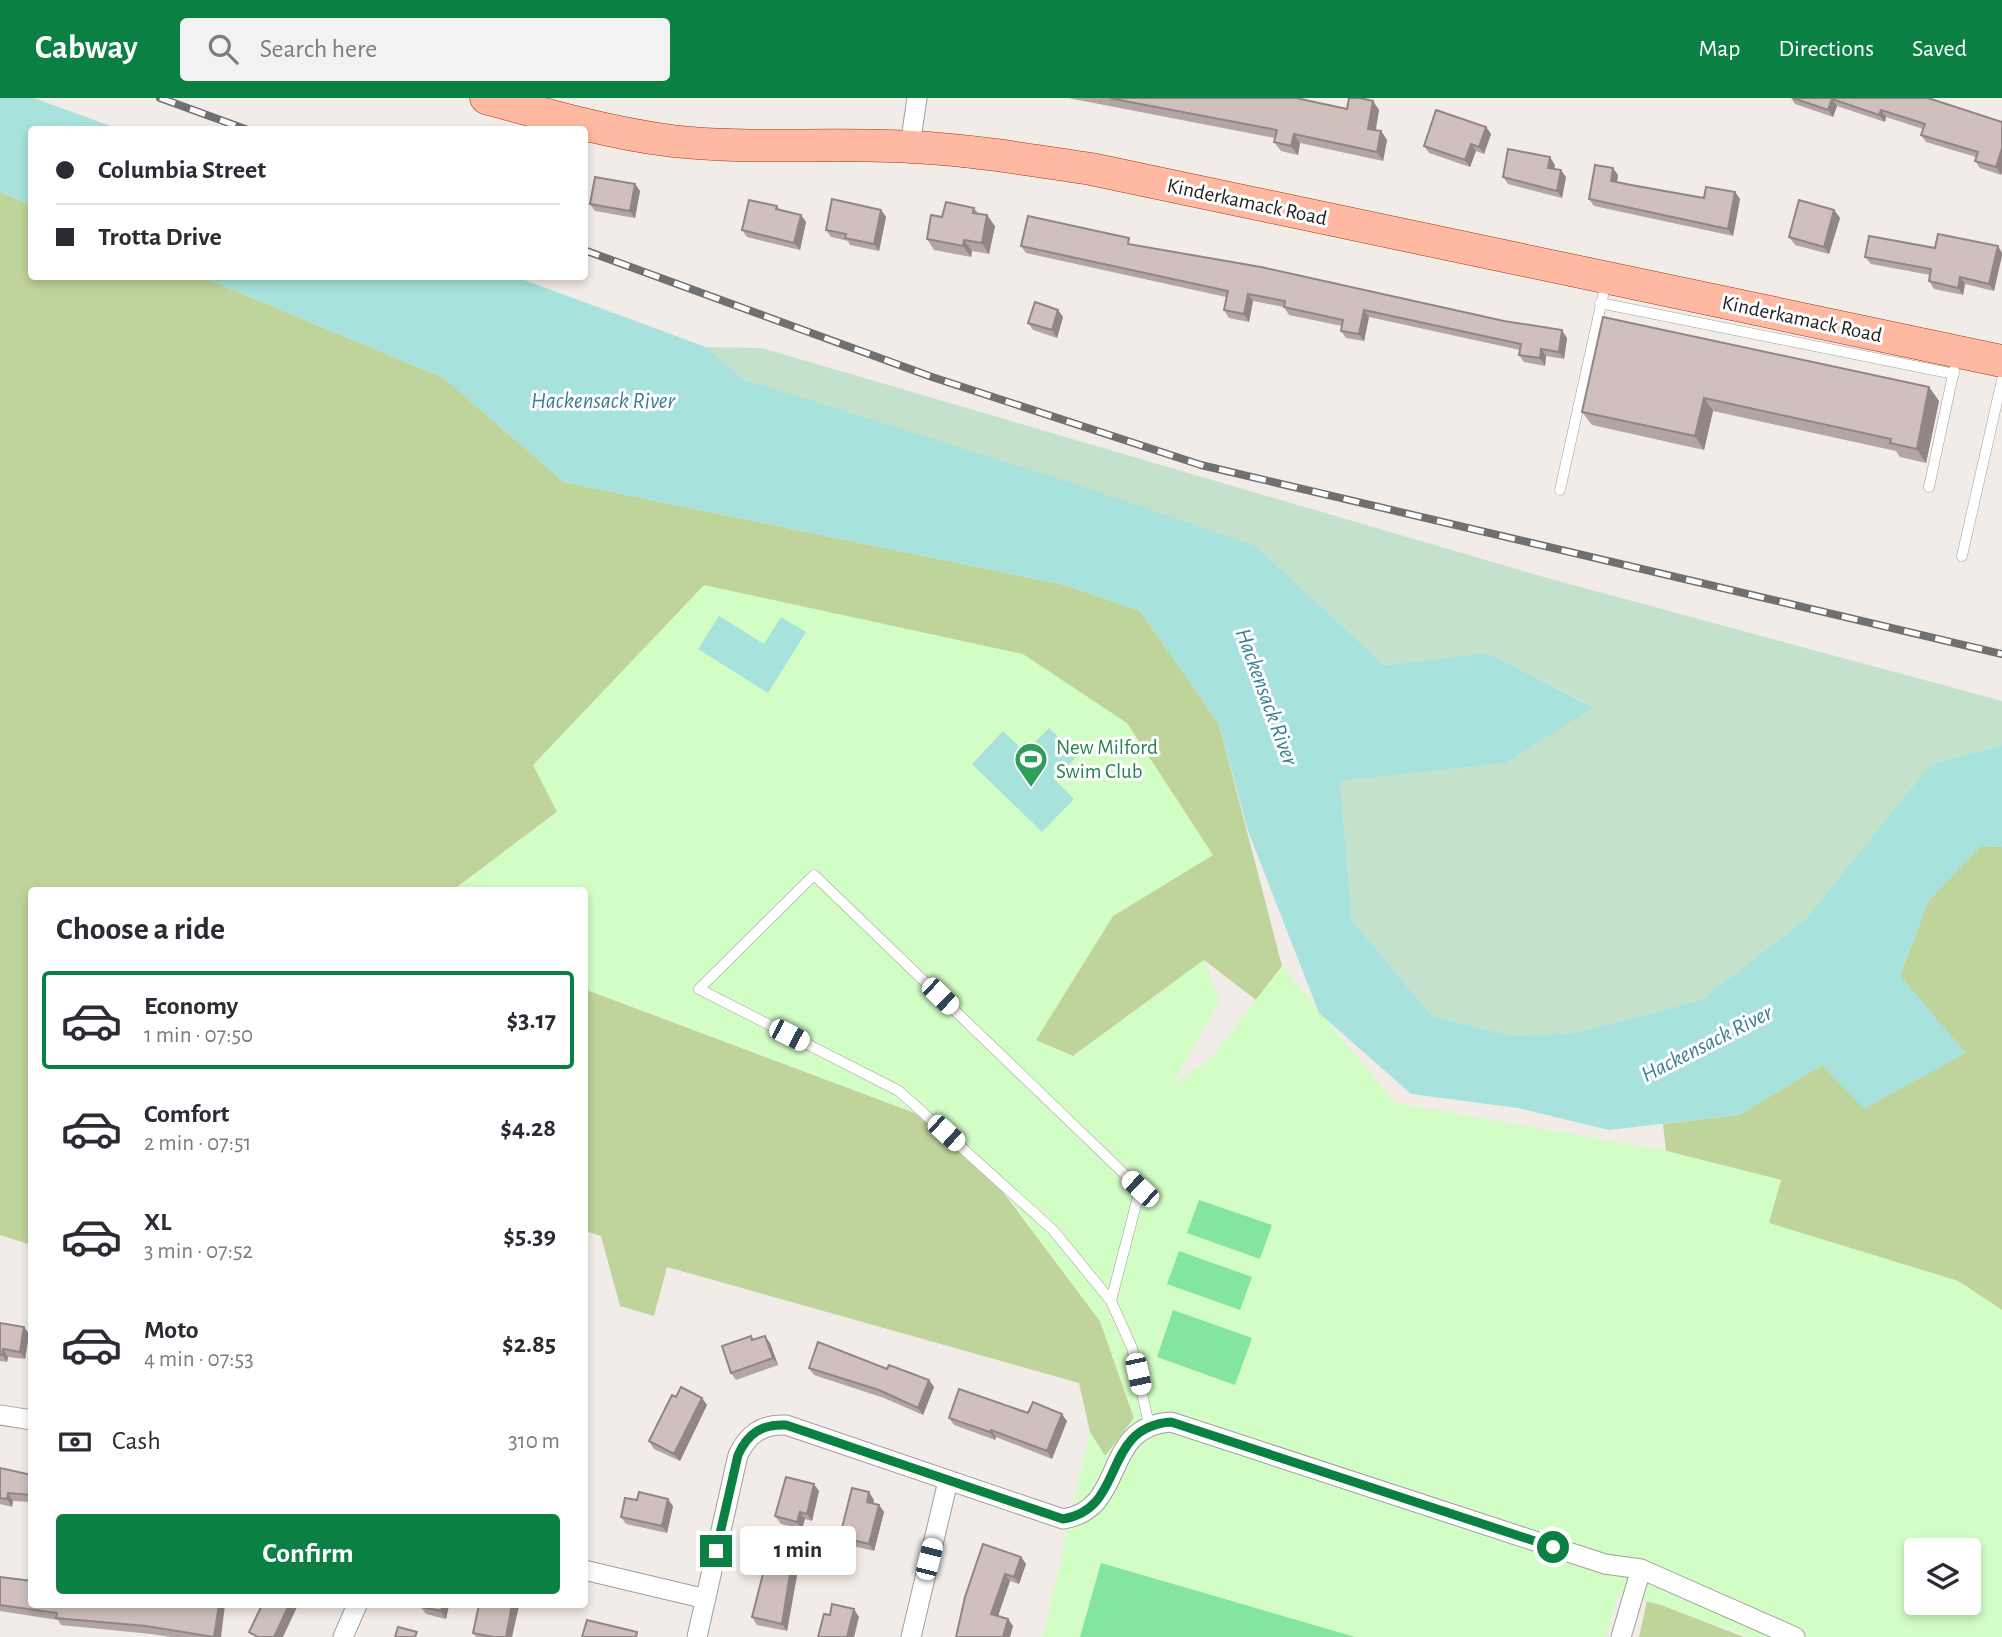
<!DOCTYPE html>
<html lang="en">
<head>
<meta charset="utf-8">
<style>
	body { margin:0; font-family:"Alegreya Sans",sans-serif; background:#f2f2f3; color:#2b2b33; height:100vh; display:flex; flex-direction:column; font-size:26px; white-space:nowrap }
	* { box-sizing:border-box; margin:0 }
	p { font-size:23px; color:#7c7c81 }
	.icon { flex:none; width:38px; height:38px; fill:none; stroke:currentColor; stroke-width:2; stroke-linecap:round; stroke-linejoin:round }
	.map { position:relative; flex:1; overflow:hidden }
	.side { position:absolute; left:28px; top:789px; width:560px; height:721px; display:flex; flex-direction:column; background:#fff; border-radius:7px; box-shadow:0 4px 10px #0003 }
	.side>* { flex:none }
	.hud { position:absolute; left:28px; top:28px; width:560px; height:154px; border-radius:7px; box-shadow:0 4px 10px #0003; display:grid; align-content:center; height:154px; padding:0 28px; background:#fff }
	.tools { position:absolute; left:1904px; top:1440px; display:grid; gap:14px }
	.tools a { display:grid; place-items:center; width:77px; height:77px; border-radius:7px; background:#fff; box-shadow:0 4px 10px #0003; font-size:35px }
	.end { position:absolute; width:32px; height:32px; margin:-16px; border:9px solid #0b8043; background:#fff; box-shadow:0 0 0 4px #fff }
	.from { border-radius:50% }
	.bubble { position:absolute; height:49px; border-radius:7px; background:#fff; box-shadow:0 4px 10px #0003; font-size:23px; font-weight:700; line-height:49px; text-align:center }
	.car { position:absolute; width:21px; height:42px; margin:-21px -10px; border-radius:9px; box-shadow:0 0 5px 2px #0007; background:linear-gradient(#fff 24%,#345 0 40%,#fff 0 76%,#345 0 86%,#fff 0) }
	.hud b { display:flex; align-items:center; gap:24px; height:66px; font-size:26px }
	.hud b+b { border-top:2px solid #e1e1e2 }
	.hud i { width:18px; height:18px; background:#2b2b33 }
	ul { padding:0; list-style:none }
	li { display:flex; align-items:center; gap:21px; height:98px; margin:0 14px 10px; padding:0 14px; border:4px solid transparent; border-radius:7px }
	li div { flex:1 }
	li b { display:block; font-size:26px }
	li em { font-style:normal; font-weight:700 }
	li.active { border-color:#0b8043 }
	li>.icon { width:63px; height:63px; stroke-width:1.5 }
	h2 { padding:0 28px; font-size:32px; line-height:84px }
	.pay { display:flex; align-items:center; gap:18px; height:77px; padding:0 28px; font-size:26px }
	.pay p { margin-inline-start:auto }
	.primary-button { display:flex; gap:14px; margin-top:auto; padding:14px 28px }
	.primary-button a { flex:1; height:80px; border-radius:7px; background:#0b8043; color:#fff; font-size:28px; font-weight:700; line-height:80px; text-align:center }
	header { display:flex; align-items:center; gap:42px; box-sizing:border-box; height:98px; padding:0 35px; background:#0b8043; color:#fff }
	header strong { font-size:33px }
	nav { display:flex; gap:38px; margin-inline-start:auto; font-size:24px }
	.search { width:490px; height:63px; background:#f2f2f3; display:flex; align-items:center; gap:18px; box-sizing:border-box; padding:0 24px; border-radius:7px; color:#7c7c81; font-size:26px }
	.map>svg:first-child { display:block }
	.forest { fill:#bed49b }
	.wetland { fill:#c4e1cb }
	.park { fill:#d2fdc5; fill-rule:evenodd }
	.pitch { fill:#83e5a0 }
	.water { fill:#a7e2dc }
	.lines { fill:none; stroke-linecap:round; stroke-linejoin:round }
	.service-casing { stroke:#9f9f9f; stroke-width:11 }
	.minor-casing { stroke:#9f9f9f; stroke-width:21 }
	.primary-casing { stroke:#a03800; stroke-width:33 }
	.service { stroke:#fff; stroke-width:10 }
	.minor { stroke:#fff; stroke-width:19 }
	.primary { stroke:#ffb8a1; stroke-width:32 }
	.rail-casing { stroke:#707070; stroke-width:8 }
	.rail { stroke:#fff; stroke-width:5; stroke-dasharray:16; stroke-linecap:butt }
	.wall { fill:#b2a5a3 }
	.shaded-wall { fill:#918685 }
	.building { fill:#cfc0be; stroke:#918685; stroke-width:2 }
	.route { stroke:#0b8043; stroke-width:9 }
	.labels { text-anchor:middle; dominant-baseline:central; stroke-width:6; stroke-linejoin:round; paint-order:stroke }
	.street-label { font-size:21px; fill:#222; stroke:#fff }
	.leisure-label { font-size:21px; fill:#27864d; stroke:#fff; text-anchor:start }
	.water-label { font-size:23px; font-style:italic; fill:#3a7f8f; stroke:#fff }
</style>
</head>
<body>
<header>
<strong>Cabway</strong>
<div class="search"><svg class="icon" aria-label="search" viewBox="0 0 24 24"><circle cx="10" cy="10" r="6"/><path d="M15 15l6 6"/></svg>Search here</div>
<nav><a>Map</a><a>Directions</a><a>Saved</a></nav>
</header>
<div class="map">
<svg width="2002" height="1539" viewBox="0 0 2002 1539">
	<rect width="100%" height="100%" fill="#f2ece8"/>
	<!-- forest -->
	<path class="forest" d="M0,94l31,13 1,71 170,1 242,101 120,104 501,103 75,26 79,113 63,242 -26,34 -52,-40 -131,96 -38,-16 78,-124 99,-61 -655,-43 -105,79h-420l-1,354 -31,-10z
		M1981,748l21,1v463l-44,-29 -190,-58 13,-43 -115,-29 -3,-27 76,-9 83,-50 143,-12 -65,-77 28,-75z
		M584,891l371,139 145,193 34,97 -29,38 -15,-24 -11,-49 -412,-116 -13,49 -34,-10 -19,-70 -16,-5z
		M1647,1503l14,4 83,32h-105z"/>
	<!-- wetland -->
	<path class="wetland" d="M706,249l56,1 785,230 455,123v44l-72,20 -124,154 -105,81 -125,33 -62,3 -82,-20 -80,-96 -12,-139 166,-18 86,-57 -104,-53 -104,12 -128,-119 -513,-167z"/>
	<!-- park -->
	<path class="park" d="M704,487l319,69 104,69 86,132 -100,61 -77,124 37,16 131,-96 16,41 -49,84 39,-26 72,-93 113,137 271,48 115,29 -12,43 189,58 44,29v327h-253l-88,-32 -42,-11 -13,43h-563l47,-205 15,24 29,-38 -34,-97 -145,-193 -370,-139 -1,-98h-132l105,-79 -24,-47zM1916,1452h53v53h-53z"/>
	<!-- pitch -->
	<path class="pitch" d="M1199,1102l73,25 -12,34 -73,-26z
		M1179,1153l73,26 -12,33 -73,-26z
		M1173,1212l79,28 -17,47 -78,-28z
		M1101,1465l254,74h-275z"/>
	<!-- water -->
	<path class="water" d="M0,0h34l85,31 -87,1 -1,75 -31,-13z
		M202,179h314l190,70 37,32 329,104 184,63 128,119 104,-12 105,54 -87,56 -166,18 12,139 80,96 82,20 62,-3 125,-33 105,-81 124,-154 72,-20v102l-21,-1 -53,55 -28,75 66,77 -102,56 -42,-44 -83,50 -130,15 -91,-22 -107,-14 -92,-81 -71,-182 -29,-107 -79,-113 -75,-26 -501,-103 -120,-104z
		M719,518l45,28 17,-27 25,15 -38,61 -70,-44z
		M1049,630l29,27 -23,25 19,19 -32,33 -70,-68 31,-33 22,21z"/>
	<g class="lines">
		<defs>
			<path id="service" d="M1600,205l354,71
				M1929,389l25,-117
				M1560,392l46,-208
				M1962,458l40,-176
				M1111,1203l29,-112 -326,-314 -115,114 200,102 154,139 58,71 21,47 17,77"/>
			<path id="minor" d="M910,48l7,-48
				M0,1317l32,5
				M584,1472l122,29
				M343,1539l14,-32
				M697,1539l41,-182c10,-21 24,-31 48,-30l277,94c65,-10 37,-93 108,-97l434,142 36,5 154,68
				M911,1539l37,-156
				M1621,1539l20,-68"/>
			<path id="primary" d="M486,0c61,17 123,35 186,43 80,9 160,1 239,6 61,3 120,13 180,22l911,192"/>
		</defs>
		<!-- service casing -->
		<use href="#service" class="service-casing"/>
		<!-- minor casing -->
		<use href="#minor" class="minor-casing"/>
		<!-- primary casing -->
		<use href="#primary" class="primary-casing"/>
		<!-- service -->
		<use href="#service" class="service"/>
		<!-- minor -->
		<use href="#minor" class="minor"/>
		<!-- primary -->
		<use href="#primary" class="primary"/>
		<defs>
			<path id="rail" d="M160,0l88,32
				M584,152l348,127 269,88 801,189"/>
		</defs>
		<!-- rail casing -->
		<use href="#rail" class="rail-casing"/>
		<!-- rail -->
		<use href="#rail" class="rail"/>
	</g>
	<!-- wall -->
	<path class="wall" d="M1068,0h228l51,11 26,-8 6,9 -3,20 5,1 6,9 -4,21 -83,-18 -2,12 -17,-4 -7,-9 1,-4z
		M1791,0h137l74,24 -1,53 -21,-7 -5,-7 1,-4 -50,-15 -5,-7 2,-6 -37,-12 -1,5 -48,-16 -4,11 -38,-13z
		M1486,29l5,7 -7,20 -8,-3 -6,16 -41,-14 -5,-7z
		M1555,67l-1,4 12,8 -4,21 -54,-14 -5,-7z
		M1618,77l-1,7 87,16 31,-6 5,7 -7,37 -139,-30 -5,-7z
		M635,86l5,7 -5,27 -40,-7 -5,-7z
		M777,108l2,3 22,6 5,7 -6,28 -53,-13 -5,-7z
		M974,110l4,5 17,13 -6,28 -17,-3 -1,6 -37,-7 -7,-11 15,-22z
		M881,112l5,7 -7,34 -29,-6 -2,-4 -17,-4 -5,-7z
		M1834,112l6,8 -11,36 -34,-9 -6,-8z
		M1134,147l433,93 -3,21 -18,-3 -1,10 -21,-4 -5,-7 1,-5 -151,-33 -5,24 -18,-3 -5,-7 1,-5 -53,-11 -5,-8 -31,-6 -4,21 -20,-4 -5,-8 2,-13 -200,-44 -5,-7z
		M1998,148l-4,45 -29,-7 -2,11 -29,-6 -5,-8 1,-6 -59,-11 -6,-7 70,-9z
		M1058,212l5,7 -6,21 -24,-8 -5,-7z
		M1603,219l326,70 10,14 -13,62 -26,-6 -4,-6 -183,-40 -9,39 -112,-25 -10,-13z
		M0,1225l24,4 5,7 -4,25 -17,-2 -1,5 -7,-1z
		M751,1238l3,4 16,3 8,22 -42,15 -5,-7z
		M809,1270l78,1 42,11 5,7 -11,28 -39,-17 -70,-23z
		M676,1299l26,1 5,7 -27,56 -26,-12 -5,-8z
		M949,1320l118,3 -15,38 -56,-22 -1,3 -41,-15z
		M0,1370l32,7v27l-19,-1 -1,6 -12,-3z
		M819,1393l-7,30 -7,-2 -3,10 -21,-5 -6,-8z
		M874,1402l-1,4 6,1 5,7 -10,39 -21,-5 -5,-7v-4l-6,-7z
		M673,1408l-6,27 -41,-9 -5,-7z
		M1021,1459l5,7 -7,20 -9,-3 -12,35 10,3 5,7 -3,11h-54l9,-40z
		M791,1470l6,7 -10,56 -30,-6 -5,-8z
		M0,1479l221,60h-50l-20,-3 -90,-9 -3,-5 -58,-9z
		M421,1507h28l-3,14 -20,-5 -5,-7z
		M479,1507h39l-6,32h-36l-3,-4z"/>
	<!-- shaded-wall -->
	<path class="shaded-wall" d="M1832,1l5,7 -4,11 -5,-7z
		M1373,3l6,9 -5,28 -6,-9z
		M1881,12l5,7 -1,5 -6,-7z
		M1486,29l5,7 -7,20 -5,-7z
		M1381,33l6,9 -4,21 -6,-9z
		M1294,36l6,9 -2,12 -7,-9z
		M1471,46l5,7 -6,16 -5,-7z
		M2002,50v24l-1,3 -5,-8z
		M1550,59l5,8 -2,10 -5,-7z
		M1613,70l5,7 -2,13 -5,-7z
		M1561,72l5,7 -4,21 -5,-7z
		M635,86l5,7 -5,27 -5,-7z
		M1735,94l5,7 -7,37 -5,-7z
		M881,112l5,7 -7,34 -5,-7z
		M1834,112l6,8 -11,36 -5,-7z
		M801,117l5,7 -6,28 -6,-7z
		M987,117l8,11 -6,28 -7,-11z
		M964,142l8,11 -1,6 -8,-11z
		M1998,148l4,7v3l-8,35 -5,-7z
		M1960,179l5,7 -2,11 -5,-7z
		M1248,196l5,7 -4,21 -5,-8z
		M1058,212l5,7 -6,21 -5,-8z
		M1364,212l5,7 -5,24 -5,-7z
		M1562,232l5,8 -3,21 -5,-7z
		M1541,251l5,7 -1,10 -5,-8z
		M1929,289l10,14 -13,62 -9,-14z
		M1704,300l9,13 -9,39 -9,-14z
		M24,1229l5,7 -4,25 -5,-7z
		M765,1238l5,7 8,22 -5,-7z
		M3,1251l5,8 -1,5 -5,-7z
		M929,1282l5,7 -11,28 -5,-7z
		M702,1300l5,7 -27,56 -6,-7z
		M1062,1316l5,7 -15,38 -5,-8z
		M991,1332l5,7 -1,3 -5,-8z
		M814,1386l5,7 -7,30 -5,-7z
		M869,1394l5,8 -2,9 -5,-7z
		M8,1395l5,8 -1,6 -5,-8z
		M668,1401l5,7 -6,27 -5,-7z
		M879,1407l5,7 -10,39 -5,-7z
		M800,1414l5,7 -3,10 -5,-7z
		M1021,1459l5,7 -7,20 -5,-7z
		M791,1470l6,7 -10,56 -5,-7z
		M1005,1476l5,7 -14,41 -5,-8z
		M219,1507h6l-4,32h-7z
		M289,1507h9l-15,32h-9z
		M443,1507h6l-3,14 -5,-8z
		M512,1507l7,1 -7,31h-6z
		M854,1511l5,8 -5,20h-7z
		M1008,1521l5,7 -3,11h-7z"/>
	<!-- building -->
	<path class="building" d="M1109,0h187l51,11 2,-11h11l13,3 -5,28 13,2 -4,21 -83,-18 -3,12 -17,-4 3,-12z
		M1793,0h135l74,24v26l-6,19 -21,-6 3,-9 -57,-17 4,-11 -44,-14 -2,5 -47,-16 -4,11z
		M1436,12l50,17 -7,20 -8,-3 -6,16 -41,-14z
		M1508,51l42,8 -2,11 13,2 -4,21 -54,-14z
		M1595,67l18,3 -2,13 20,4 73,13 2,-11 29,5 -7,37 -139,-30z
		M595,79l40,7 -5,27 -40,-7z
		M832,101l49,11 -7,34 -29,-6 1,-4 -20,-4z
		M749,102l28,6 -1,3 25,6 -7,28 -52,-13z
		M1799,102l35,10 -10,37 -35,-10z
		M946,104l28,6 -1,5 14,2 -5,28 -18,-3 -1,6 -36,-7 4,-24 11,2z
		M1028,118l101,22 -1,6 133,23 243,54 58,9 -3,22 -18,-3 -1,9 -21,-3 2,-11 -157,-34 -5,24 -18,-3 2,-11 -59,-13 1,-6 -37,-7 -4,20 -20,-4 4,-19 -207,-45z
		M1938,136l60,12 -9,38 -29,-7 -2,11 -29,-7 2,-12 -66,-12 4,-21 66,12z
		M1035,204l23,8 -6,20 -24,-7z
		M1603,219l326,70 -12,62 -27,-6 1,-4 -187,-41 -9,38 -113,-24z
		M0,1225l24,4 -4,25 -17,-3 -1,6h-2z
		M751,1238l1,4 13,-4 8,22 -42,15 -9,-27z
		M818,1244l69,27 2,-4 40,15 -11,28 -39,-18 -70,-22z
		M681,1289l21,11 -28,56 -25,-13 23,-46 4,2z
		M959,1291l69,24 5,-11 29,12 -15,37 -56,-21 -1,2 -41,-14z
		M0,1370l32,7v20l-24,-2 -1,6 -7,-1z
		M786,1379l28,7 -7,30 -7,-2 -3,10 -22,-6z
		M852,1390l17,4 -2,10 12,3 -10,39 -21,-5 2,-10 -8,-1z
		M639,1394l29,7 -6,27 -41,-9 4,-19 12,2z
		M983,1446l38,13 -7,20 -9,-3 -14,40 17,5 -5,18h-47l9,-40z
		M766,1464l25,6 -9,56 -30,-7z
		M0,1479l32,4v24h187l-5,32 -68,-11 -90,-8 1,-5 -57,-8z
		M832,1506l22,5 -7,28h-29l6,-23 6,1z
		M262,1507h27l-15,32h-16l-9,-5z
		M421,1507h22l-2,6 -20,-4z
		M479,1507h33l-6,32h-13l-20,-4z
		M587,1522l50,12 -1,5h-54z
		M398,1529l19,5 -2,5h-20z"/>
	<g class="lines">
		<!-- route -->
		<path class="route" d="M716,1453l22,-96c10,-22 24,-31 48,-30l277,94c64,-10 37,-92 108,-97l382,125"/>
	</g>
	<!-- icons -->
	<defs>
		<symbol id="stadium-pin" viewBox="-11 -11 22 30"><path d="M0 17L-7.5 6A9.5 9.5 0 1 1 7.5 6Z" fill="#2e9e5b" stroke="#fff"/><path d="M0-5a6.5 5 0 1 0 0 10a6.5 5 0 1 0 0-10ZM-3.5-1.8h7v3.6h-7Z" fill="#fff"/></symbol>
	</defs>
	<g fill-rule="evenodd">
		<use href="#stadium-pin" x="1012" y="642" width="38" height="52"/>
	</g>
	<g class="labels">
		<!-- street labels -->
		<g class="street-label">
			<text transform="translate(1247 104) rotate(12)">Kinderkamack Road</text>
			<text transform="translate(1802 221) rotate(12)">Kinderkamack Road</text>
		</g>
		<!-- leisure labels -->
		<g class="leisure-label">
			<text x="1056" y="649">New Milford<tspan x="1056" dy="24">Swim Club</tspan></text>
		</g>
		<!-- water labels -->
		<g class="water-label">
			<text x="603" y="303">Hackensack River</text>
			<text transform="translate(1266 599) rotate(70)">Hackensack River</text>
			<text transform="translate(1707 946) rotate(-27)">Hackensack River</text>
		</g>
	</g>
</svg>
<div class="tools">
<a><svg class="icon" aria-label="layers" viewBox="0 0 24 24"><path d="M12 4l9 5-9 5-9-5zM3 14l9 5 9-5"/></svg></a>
</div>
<i class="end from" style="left:1553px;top:1449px"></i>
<i class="end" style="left:716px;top:1453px"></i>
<div class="bubble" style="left:740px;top:1428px;width:116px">1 min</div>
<i class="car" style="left:940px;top:898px;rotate:134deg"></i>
<i class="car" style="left:789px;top:937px;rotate:117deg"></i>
<i class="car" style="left:946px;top:1035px;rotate:132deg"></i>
<i class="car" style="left:1140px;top:1091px;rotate:313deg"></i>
<i class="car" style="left:1138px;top:1276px;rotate:168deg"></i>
<i class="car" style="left:929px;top:1461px;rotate:14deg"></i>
<div class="hud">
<b><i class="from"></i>Columbia Street</b>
<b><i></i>Trotta Drive</b>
</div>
<section class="side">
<h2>Choose a ride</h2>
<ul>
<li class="active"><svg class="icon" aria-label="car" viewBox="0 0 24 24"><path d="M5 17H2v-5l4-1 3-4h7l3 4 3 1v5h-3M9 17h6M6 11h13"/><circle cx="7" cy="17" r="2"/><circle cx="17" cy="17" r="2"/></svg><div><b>Economy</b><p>1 min · 07:50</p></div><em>$3.17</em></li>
<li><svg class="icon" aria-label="car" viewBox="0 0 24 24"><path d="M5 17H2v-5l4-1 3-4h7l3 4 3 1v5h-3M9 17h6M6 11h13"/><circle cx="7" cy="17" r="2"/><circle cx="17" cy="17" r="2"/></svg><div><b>Comfort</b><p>2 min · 07:51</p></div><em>$4.28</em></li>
<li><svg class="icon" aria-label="car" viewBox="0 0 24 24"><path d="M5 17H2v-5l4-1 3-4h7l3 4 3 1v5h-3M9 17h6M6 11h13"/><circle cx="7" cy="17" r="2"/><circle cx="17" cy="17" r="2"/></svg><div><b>XL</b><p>3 min · 07:52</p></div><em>$5.39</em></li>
<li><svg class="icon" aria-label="car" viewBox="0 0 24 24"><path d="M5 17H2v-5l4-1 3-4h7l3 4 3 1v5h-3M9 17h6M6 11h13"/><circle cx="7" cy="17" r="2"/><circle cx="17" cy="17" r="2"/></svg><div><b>Moto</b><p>4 min · 07:53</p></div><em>$2.85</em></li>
</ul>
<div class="pay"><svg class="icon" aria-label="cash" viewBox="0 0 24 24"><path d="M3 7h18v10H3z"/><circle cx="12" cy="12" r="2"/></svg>Cash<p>310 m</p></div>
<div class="primary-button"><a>Confirm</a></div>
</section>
</div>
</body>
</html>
